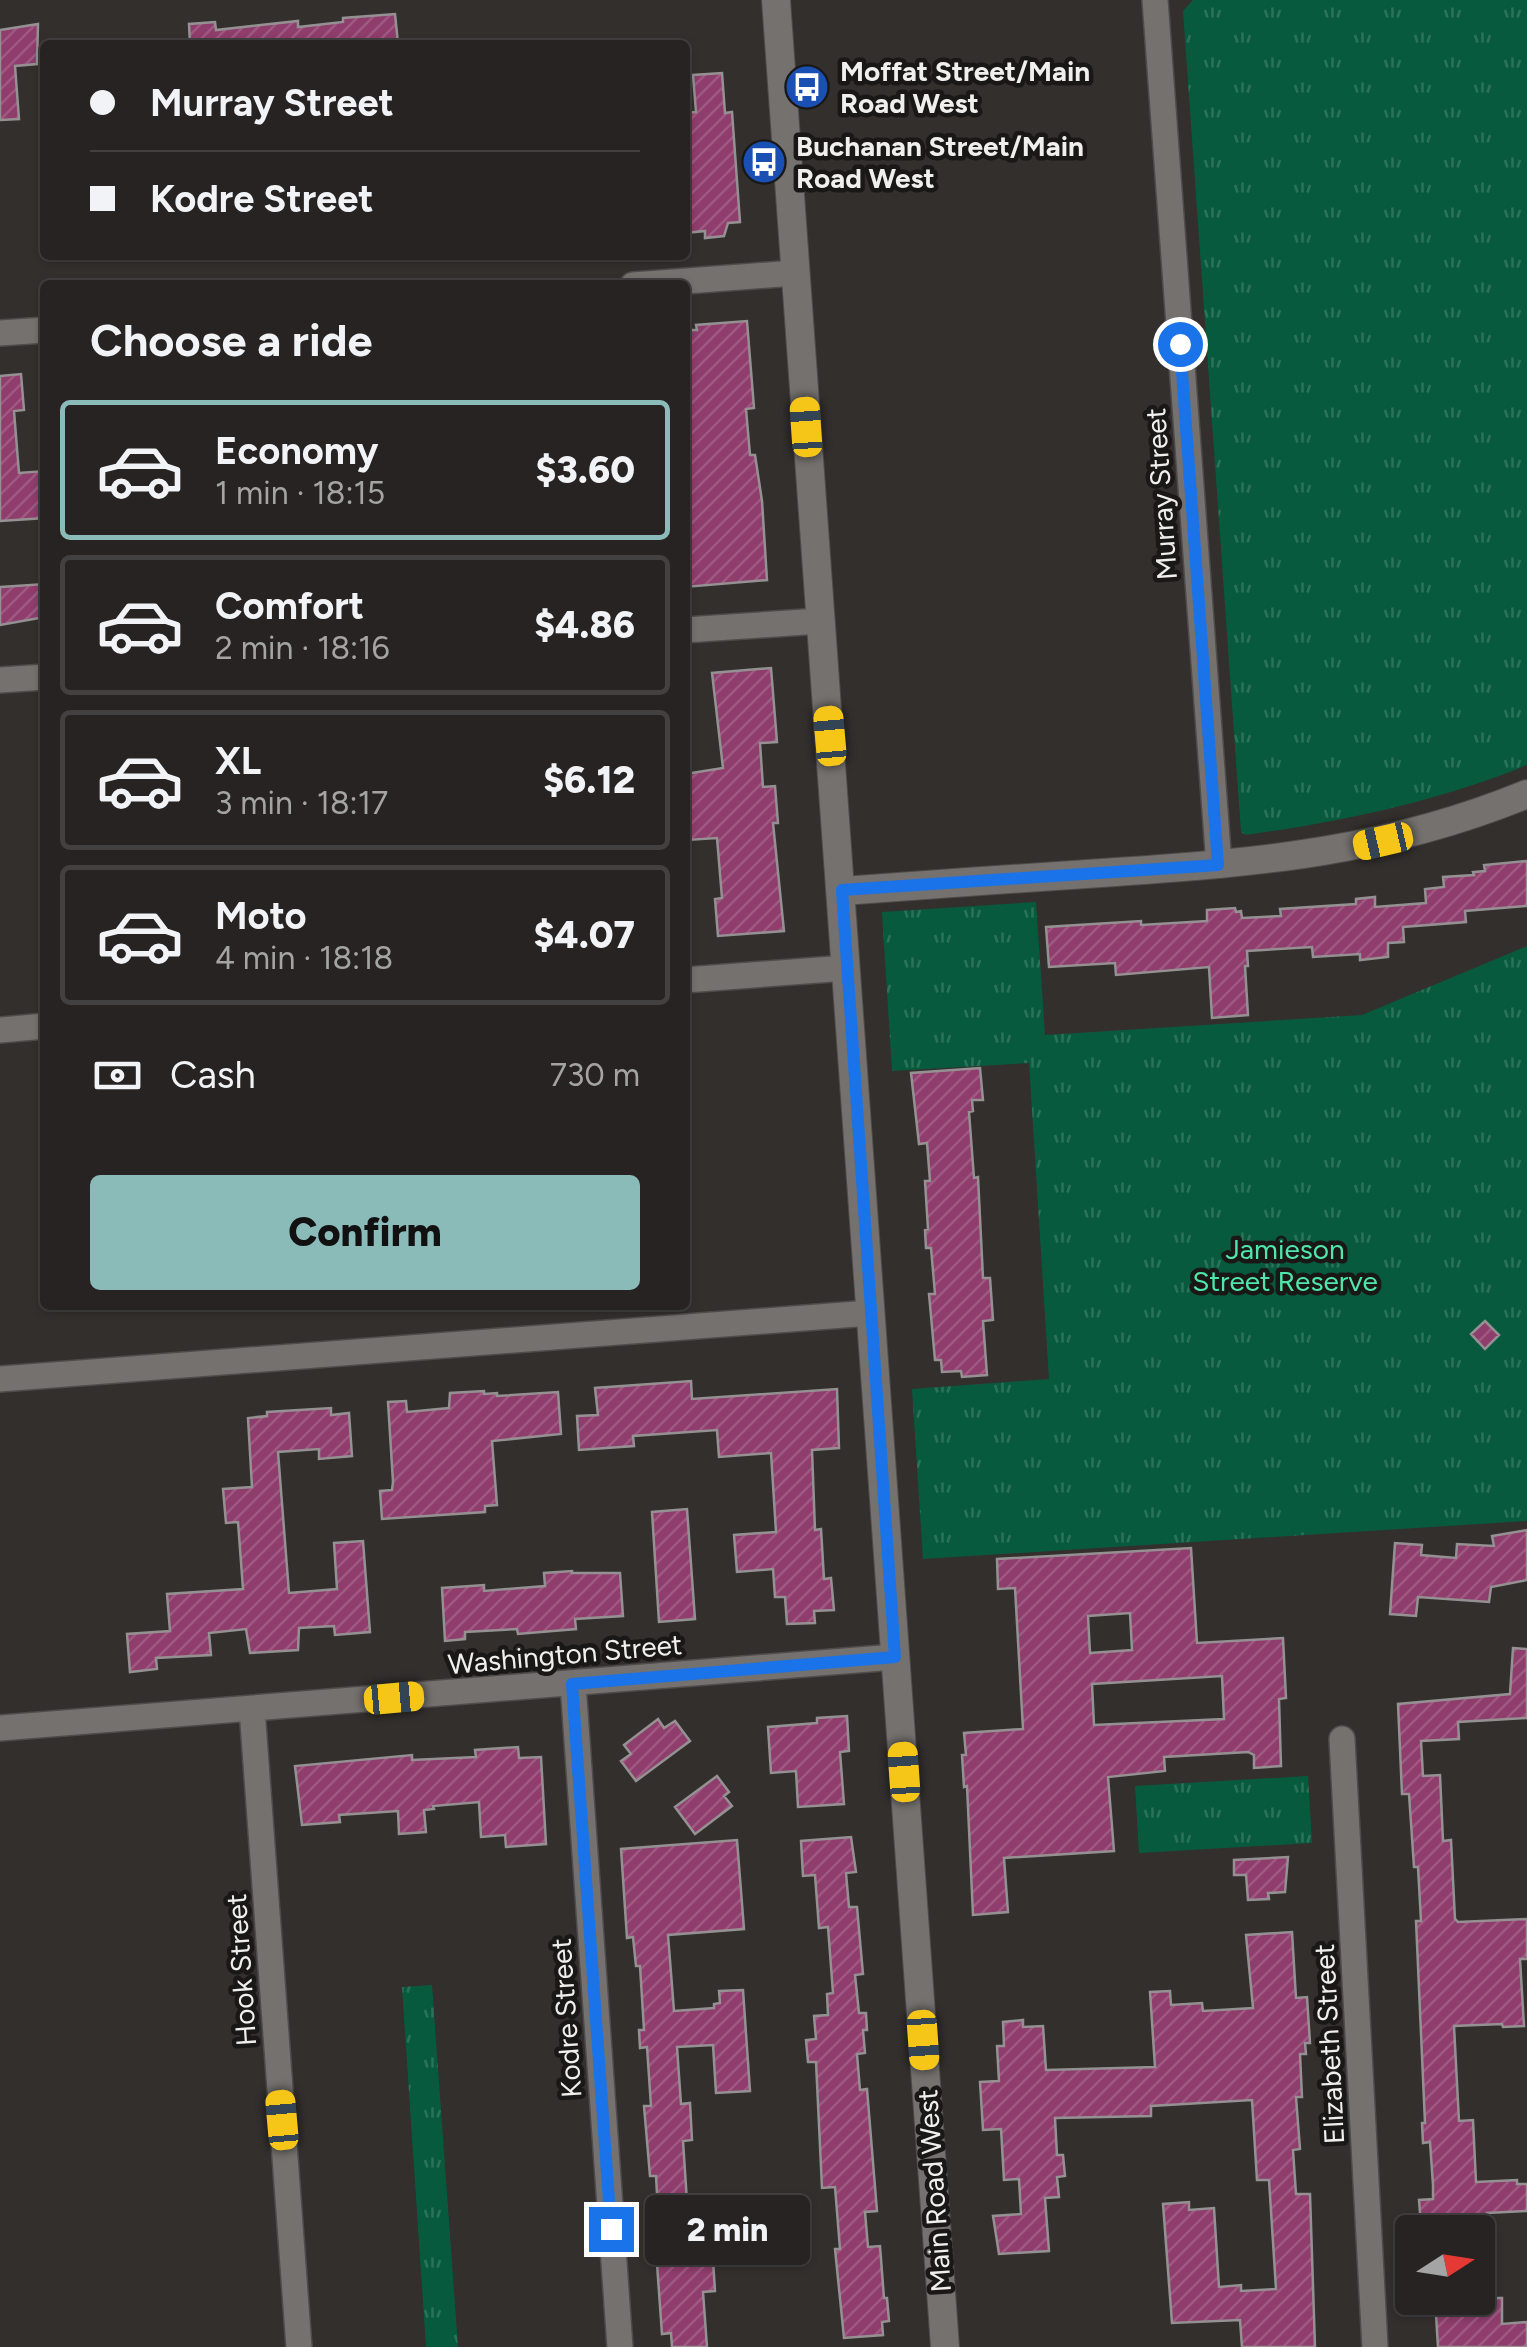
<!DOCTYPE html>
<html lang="en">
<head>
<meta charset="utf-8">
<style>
	body { margin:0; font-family:Figtree,sans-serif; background:#2e2b2a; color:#f1f3f6; height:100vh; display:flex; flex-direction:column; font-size:38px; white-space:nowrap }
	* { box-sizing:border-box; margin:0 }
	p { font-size:32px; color:#a4a4a5 }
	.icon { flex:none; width:55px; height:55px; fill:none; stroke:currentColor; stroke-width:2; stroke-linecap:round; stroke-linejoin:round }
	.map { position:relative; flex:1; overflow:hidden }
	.details { position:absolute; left:40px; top:280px; width:650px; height:1030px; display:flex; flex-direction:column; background:#262322; border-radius:10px; box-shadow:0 2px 8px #0004,0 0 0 2px #424040 }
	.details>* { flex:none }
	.guide { position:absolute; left:40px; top:40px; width:650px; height:220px; border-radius:10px; box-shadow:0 2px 8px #0004,0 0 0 2px #424040; display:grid; align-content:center; height:220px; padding:0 50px; background:#262322 }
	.needle { width:65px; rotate:78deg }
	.tools { position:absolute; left:1395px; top:2215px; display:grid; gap:20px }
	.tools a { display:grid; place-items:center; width:100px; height:100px; border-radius:10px; background:#262322; box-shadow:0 2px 8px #0004,0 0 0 2px #424040; font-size:50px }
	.end { position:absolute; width:45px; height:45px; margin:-22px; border:12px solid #1a73e8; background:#fff; box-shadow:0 0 0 5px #fff }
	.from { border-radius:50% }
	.bubble { position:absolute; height:70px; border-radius:10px; background:#262322; box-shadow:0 2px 8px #0004,0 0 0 2px #424040; font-size:32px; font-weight:800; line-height:70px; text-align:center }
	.car { position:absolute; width:30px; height:60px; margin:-30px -15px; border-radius:12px; box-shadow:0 0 8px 2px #0007; background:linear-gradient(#f5c518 24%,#345 0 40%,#f5c518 0 76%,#345 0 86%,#f5c518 0) }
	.guide b { display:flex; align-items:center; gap:35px; height:95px; font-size:38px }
	.guide b+b { border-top:2px solid #424040 }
	.guide i { width:25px; height:25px; background:#f1f3f6 }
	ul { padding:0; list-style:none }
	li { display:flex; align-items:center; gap:30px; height:140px; margin:0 20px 15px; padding:0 30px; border:5px solid #424040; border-radius:10px }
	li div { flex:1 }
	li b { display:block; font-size:38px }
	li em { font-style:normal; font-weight:800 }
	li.on { border-color:#8bbbb9 }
	li>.icon { width:90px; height:90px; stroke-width:1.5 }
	h2 { padding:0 50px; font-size:45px; line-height:120px }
	.pay { display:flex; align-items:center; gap:25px; height:110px; padding:0 50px; font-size:38px }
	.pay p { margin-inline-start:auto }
	.cta { display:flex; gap:20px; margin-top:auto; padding:20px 50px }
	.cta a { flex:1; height:115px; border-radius:10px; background:#8bbbb9; color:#111; font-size:40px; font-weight:800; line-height:115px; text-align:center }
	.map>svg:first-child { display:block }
	.grass { fill:url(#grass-tufts) }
	.building { fill:url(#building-hatch); stroke:#959193; stroke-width:2.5; fill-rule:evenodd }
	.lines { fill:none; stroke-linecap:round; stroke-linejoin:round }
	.minor-casing { stroke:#4e4b4a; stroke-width:28 }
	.tertiary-casing { stroke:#4e4b4a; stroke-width:30 }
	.secondary-casing { stroke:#4e4b4a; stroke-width:30 }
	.minor { stroke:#74716e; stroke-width:25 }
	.tertiary { stroke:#74716e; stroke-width:28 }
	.secondary { stroke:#74716e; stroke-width:28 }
	.route { stroke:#1a73e8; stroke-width:12 }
	.labels { text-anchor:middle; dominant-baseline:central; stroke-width:9; stroke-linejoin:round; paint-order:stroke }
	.poi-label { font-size:28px; font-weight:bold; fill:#f1efee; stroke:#191817; text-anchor:start }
	.street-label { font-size:28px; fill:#f1efee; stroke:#191817 }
	.park-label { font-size:28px; fill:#50e6ab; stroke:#191817 }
</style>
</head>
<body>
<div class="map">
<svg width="1527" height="2347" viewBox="0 0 1527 2347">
	<defs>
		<pattern id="grass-tufts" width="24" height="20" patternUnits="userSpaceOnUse" patternTransform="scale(2.5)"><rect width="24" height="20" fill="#075a3e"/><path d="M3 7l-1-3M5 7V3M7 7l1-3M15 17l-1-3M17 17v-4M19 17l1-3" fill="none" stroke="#2c725a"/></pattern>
		<pattern id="building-hatch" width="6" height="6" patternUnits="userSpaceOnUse" patternTransform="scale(2.5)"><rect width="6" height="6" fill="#8f3d6c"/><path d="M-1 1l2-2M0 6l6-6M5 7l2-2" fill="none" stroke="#9f5981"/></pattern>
	</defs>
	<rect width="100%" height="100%" fill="#322f2d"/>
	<!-- grass -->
	<path class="grass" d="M1193,0h334v765c-91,37 -184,56 -281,70l-5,-3 -58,-821z
		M1036,902l9,133 317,-20 165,-69v575l-604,38 -11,-170 137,-10 -20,-316 -137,8 -10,-159z
		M1308,1776l4,67 -173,10 -4,-67z
		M432,1985l26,362h-32l-24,-360z"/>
	<!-- building -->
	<path class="building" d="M395,14l3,29 -208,2 -1,-21 26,-2 1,8 82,-9v6l45,-5v-4z
		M38,24l-1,40 -22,2 4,53 -19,1v-90z
		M722,73l3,40 7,-1 8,110 -12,1 -4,13 -19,2v-7l-20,2v-120l11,-1 -3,-37z
		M747,321l7,87 -8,1 4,46h5l7,46 5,79 -82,7v-257h12l-1,-5z
		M21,374l3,36 -10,1 5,62 26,-2v47l-45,3v-145z
		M45,584v33l-45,8v-38z
		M771,668l6,74 -17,1 3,44 12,-1 3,37h-5l11,108 -66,5 -3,-37 7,-1 -5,-60 -30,2 -2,-66 38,-6 -11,-95z
		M1527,861v45l-62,5 1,11 -63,5 1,15 -16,1v14l-28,3v-6l-47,3 -1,-10 -65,4 1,15h-3l3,49 -36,3 -3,-51 -93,8 -1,-12 -66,4 -3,-40 95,-6v4l66,-4v-11l28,-2 1,4 5,-1 1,7 39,-2 -1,-7 76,-5v-5l19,-2v10l51,-4 -1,-14 19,-2 -1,-10 31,-2 -1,-3 12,-1 -1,-6z
		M980,1068l3,32h-11l1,11 -4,1 5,66 4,-1 5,101h7l3,42 -10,1 4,54 -25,2 -1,-6 -19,1 -1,-12h-6l-6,-66h6l-4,-46h-5l-1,-18 3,-1 -3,-48h5l-3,-38 -8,1 -8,-71z
		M1485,1321l14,14 -14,14 -14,-15z
		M691,1381l1,18 145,-10 2,59 -27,2 3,80 6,-1 3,50 7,-1 3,32 -20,1 1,12 -28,1 -2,-27h-10l-2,-28 -36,3 -3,-37 42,-3 -5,-79 -52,4 -2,-27 -84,6 1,10 -55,4 -2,-34 21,-1 -3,-27z
		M484,1391v3l13,-1v3l61,-4 3,42 -69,7 5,64 -12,1v6l-103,7 -2,-28 12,-1 1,-8 -5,-80 18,-1 1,11 42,-4 1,-15z
		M331,1408v7l18,-2 3,43 -33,3v-10l-41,3 11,141 48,-4 -3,-46 29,-2 7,91 -35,3 -1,-9 -35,2 -1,22 -48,3 -4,-24 -37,4 2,22 -55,3 1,11 -27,3 -3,-38 43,-3 -3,-37 76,-5 -5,-67 -12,1 -3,-34 29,-2 -4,-69 19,-2v-4z
		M687,1509l8,110 -36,3 -7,-110z
		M1527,1530v50l-36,7 -2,15 -71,-5 -2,19 -26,-2 5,-71 27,2 -1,10 35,3 1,-14 37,2 -2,-10z
		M1191,1548l6,95 86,-5 3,60 -7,1 2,67 -27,2v-13l-6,-3 -84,5 1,14 -57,6 6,74 -110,7 4,54 -35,3 -6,-129 -3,1 -2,-32h4l-2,-22 59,-4 -8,-141 -17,1 -1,-30zM1130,1613l2,37 -42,3 -2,-37zM1222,1676l2,43 -130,6 -2,-41z
		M572,1571v2h48l3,43 -48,3 1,10 -58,5 -1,-5 -52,3v7l-20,2 -3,-53 42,-3v6l61,-5 -1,-13z
		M1513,1648l14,1v69l-69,4 1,17 -38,2 2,35 17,-1 3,66 8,-1 4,79 3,3 69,-3v40h-7l4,67 -21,1 -1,-3 -48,2 5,95 14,-1 3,62 41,-2v4h10v27l-40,2 1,12 -9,1v6h-45v-7h-13l-2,-25 14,-1v-14l-3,-43 -7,1 -1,-20h3l-9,-202h5l-3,-54h-4l-5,-73h-7l-4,-90 112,-10z
		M847,1716l2,35 -9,1 4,52 -46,3 -2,-36 -25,2 -3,-46 49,-4v-5z
		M658,1719l6,9 11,-7 15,20 -54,40 -15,-20 10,-7 -7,-9z
		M518,1747l1,11 22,-1 5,87 -40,3 -1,-12 -24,2 -2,-35 -46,4 1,3 -10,1 2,22 -27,2 -1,-23 -59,4 1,7 -38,3 -7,-59 117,-11v5l64,-3 -1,-7z
		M717,1776l12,16 -5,4 8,10 -37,28 -20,-27z
		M851,1837l5,35 -10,1 3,34h8l6,67 -8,1 4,38h7l1,17h-4l2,23 -8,1 3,36 7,-1 10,122 -12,1 3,35 12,-1 4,52h3l2,23 -7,1 1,13 -39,3 -9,-89h5l-5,-62 -13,1 -6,-126h-8l-2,-22 10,-1 -2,-23 14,-1 -1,-21 6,-1 -5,-66 -9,1 -4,-53 -12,1 -2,-35z
		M737,1840l7,89 -76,6 6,76 40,-3v-4l6,-1 -1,-12 24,-1 7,101 -34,2 -3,-48 -36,2 4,57 9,-1 2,37 -9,1 8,121 22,-2 2,31 -12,1 4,55h-35l-1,-14 -9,1 -5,-70 7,-1 -3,-34h-5l-2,-17h4l-2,-36h-6l-6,-70h7l-4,-59 -7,1 -1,-18h5l-4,-64h-4l-3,-29 -6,1 -6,-89z
		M1288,1857l-3,35 -17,1 1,6 -21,1 -2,-25h-12v-15z
		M1292,1932l4,66 11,-1 3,46h-5l1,11h-6l2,43h-6l4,52 -7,1 3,44h14l5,153h-73l-2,-27 -68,3 -9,-119 26,-2v8l25,-2 5,79 22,-2v6l35,-2 -7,-109h-12l-5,-80 -101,6v10l-96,2 2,37h6l2,21 -8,1 2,20 -14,1 4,53 -50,3 -6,-38 28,-2 -2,-35 -15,1 -3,-51 -18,1 -3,-48 19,-1 -2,-35h7l-1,-24 20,-2v7l20,-1 3,44 109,-3 -5,-75 20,-1 1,14 31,-2 1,8 50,-3 -7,-73z
		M1435,2298h67v26l25,-2v25h-89z"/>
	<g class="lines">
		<defs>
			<path id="minor" d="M1155,0l64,865
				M633,285l162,-12
				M0,333l45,-3
				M685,630l135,-9
				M0,680l45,-3
				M685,980l161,-12
				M0,1030l45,-4
				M0,1379l870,-66
				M573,1684l47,663
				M252,1709l47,638
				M0,1728l895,-71
				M1342,1739l33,608"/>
			<path id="tertiary" d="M842,891c91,-7 183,-13 274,-19 148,-10 272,-21 411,-78"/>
			<path id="secondary" d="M776,0l169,2347"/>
		</defs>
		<!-- minor casing -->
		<use href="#minor" class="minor-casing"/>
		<!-- tertiary casing -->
		<use href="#tertiary" class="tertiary-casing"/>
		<!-- secondary casing -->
		<use href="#secondary" class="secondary-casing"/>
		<!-- minor -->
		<use href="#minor" class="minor"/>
		<!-- tertiary -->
		<use href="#tertiary" class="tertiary"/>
		<!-- secondary -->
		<use href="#secondary" class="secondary"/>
	</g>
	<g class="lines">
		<!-- route -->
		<path class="route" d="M611,2229l-39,-545 323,-27 -53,-767 376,-25 -38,-521"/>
	</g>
	<!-- icons -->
	<defs>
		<symbol id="bus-disc" viewBox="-11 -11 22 22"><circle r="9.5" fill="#1a4fb4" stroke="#191817"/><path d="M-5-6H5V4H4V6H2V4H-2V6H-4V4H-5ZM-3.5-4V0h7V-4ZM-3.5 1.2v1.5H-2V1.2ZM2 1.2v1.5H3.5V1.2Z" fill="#fff"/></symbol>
	</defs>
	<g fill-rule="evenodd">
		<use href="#bus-disc" x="782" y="62" width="50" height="50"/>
		<use href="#bus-disc" x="739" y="137" width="50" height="50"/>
	</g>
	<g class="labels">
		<!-- poi labels -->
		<g class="poi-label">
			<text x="840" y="71">Moffat Street/Main<tspan x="840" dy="32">Road West</tspan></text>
			<text x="796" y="146">Buchanan Street/Main<tspan x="796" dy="32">Road West</tspan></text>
		</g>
		<!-- street labels -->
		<g class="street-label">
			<text transform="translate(1161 494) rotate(-94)">Murray Street</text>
			<text transform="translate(565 1654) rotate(-5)">Washington Street</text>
			<text transform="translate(241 1970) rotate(-94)">Hook Street</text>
			<text transform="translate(566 2018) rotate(-94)">Kodre Street</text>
			<text transform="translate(1329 2044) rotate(-93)">Elizabeth Street</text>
			<text transform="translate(934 2191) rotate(-94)">Main Road West</text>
		</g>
		<!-- park labels -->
		<g class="park-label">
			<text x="1285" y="1249">Jamieson<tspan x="1285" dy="32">Street Reserve</tspan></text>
		</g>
	</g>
</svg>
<div class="tools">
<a><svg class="needle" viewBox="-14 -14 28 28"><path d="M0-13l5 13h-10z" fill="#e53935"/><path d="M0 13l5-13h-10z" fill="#a4a4a5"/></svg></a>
</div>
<i class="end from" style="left:1180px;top:344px"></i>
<i class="end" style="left:611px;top:2229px"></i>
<div class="bubble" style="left:645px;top:2195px;width:165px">2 min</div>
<i class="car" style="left:806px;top:427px;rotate:356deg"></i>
<i class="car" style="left:830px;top:736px;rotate:355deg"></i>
<i class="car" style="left:1383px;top:841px;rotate:257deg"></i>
<i class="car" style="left:394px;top:1698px;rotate:85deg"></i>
<i class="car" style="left:904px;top:1772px;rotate:356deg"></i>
<i class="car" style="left:923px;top:2040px;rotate:176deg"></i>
<i class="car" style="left:282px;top:2120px;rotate:355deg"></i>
<div class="guide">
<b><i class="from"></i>Murray Street</b>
<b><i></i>Kodre Street</b>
</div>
<section class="details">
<h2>Choose a ride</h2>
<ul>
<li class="on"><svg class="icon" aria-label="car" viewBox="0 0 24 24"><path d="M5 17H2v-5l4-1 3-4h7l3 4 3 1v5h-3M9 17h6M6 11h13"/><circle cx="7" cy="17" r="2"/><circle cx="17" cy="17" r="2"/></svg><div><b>Economy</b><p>1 min · 18:15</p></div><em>$3.60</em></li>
<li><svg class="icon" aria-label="car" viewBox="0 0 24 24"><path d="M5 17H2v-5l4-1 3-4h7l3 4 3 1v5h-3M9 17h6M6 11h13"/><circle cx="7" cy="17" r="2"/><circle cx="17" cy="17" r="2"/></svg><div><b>Comfort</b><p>2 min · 18:16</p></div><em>$4.86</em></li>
<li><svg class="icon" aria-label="car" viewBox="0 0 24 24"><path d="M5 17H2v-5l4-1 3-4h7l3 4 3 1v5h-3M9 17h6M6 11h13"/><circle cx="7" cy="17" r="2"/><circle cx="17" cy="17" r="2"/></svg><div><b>XL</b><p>3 min · 18:17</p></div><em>$6.12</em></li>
<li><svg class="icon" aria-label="car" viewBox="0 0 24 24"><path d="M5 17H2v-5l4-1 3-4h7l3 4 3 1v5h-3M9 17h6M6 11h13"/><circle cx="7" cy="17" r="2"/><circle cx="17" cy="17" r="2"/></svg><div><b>Moto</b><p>4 min · 18:18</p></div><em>$4.07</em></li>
</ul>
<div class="pay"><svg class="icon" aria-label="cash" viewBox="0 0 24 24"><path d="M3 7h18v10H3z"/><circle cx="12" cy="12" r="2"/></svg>Cash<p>730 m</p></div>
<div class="cta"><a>Confirm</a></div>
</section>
</div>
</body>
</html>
